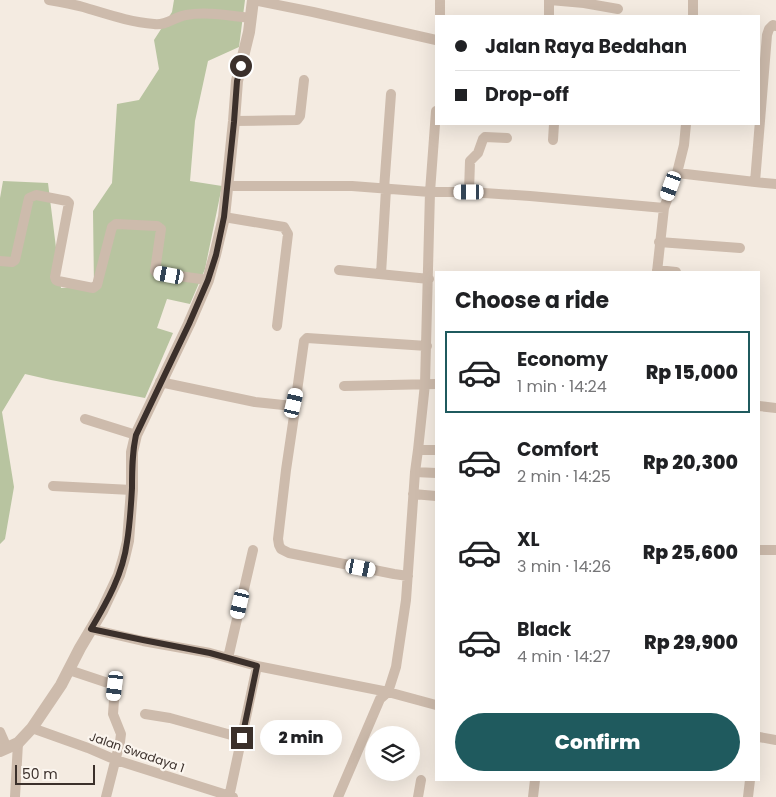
<!DOCTYPE html>
<html lang="en">
<head>
<meta charset="utf-8">
<style>
	body { margin:0; font-family:Poppins,sans-serif; background:#f2f2f2; color:#202124; height:100vh; display:flex; flex-direction:column; font-size:19px; white-space:nowrap }
	* { box-sizing:border-box; margin:0 }
	p { font-size:16px; color:#757577 }
	.icon { flex:none; width:28px; height:28px; fill:none; stroke:currentColor; stroke-width:2; stroke-linecap:round; stroke-linejoin:round }
	.map { position:relative; flex:1; overflow:hidden }
	.drawer { position:absolute; left:435px; top:271px; width:325px; height:510px; display:flex; flex-direction:column; background:#fff; border-radius:0px; box-shadow:0 5px 20px #0002 }
	.drawer>* { flex:none }
	.top-card { position:absolute; left:435px; top:15px; width:325px; height:110px; border-radius:0px; box-shadow:0 5px 20px #0002; display:grid; align-content:center; height:110px; padding:0 20px; background:#fff }
	.controls { position:absolute; left:365px; top:726px; display:grid; gap:10px }
	.controls a { display:grid; place-items:center; width:55px; height:55px; border-radius:50%; background:#fff; box-shadow:0 5px 20px #0002; font-size:25px }
	.scale { position:absolute; left:15px; bottom:12px; width:80px; box-sizing:border-box; padding-left:5px; border:2px solid #3b302b; border-top:0; font-size:14px; line-height:18px; white-space:nowrap; color:#3b302b; -webkit-text-stroke:4px #fbf5ee; paint-order:stroke }
	.end { position:absolute; width:22px; height:22px; margin:-11px; border:6px solid #3b302b; background:#fff; box-shadow:0 0 0 2px #fff }
	.from { border-radius:50% }
	.bubble { position:absolute; height:35px; border-radius:18px; background:#fff; box-shadow:0 5px 20px #0002; font-size:16px; font-weight:800; line-height:35px; text-align:center }
	.car { position:absolute; width:15px; height:30px; margin:-15px -8px; border-radius:6px; box-shadow:0 0 4px 1px #0007; background:linear-gradient(#fff 24%,#345 0 40%,#fff 0 76%,#345 0 86%,#fff 0) }
	.top-card b { display:flex; align-items:center; gap:18px; height:48px; font-size:19px }
	.top-card b+b { border-top:1px solid #e0e0e0 }
	.top-card i { width:12px; height:12px; background:#202124 }
	ul { padding:0; list-style:none }
	li { display:flex; align-items:center; gap:15px; height:82px; margin:0 10px 8px; padding:0 10px; border:2px solid transparent; border-radius:0px }
	li div { flex:1 }
	li b { display:block; font-size:19px }
	li em { font-style:normal; font-weight:800 }
	li.selected { border-color:#1f5a5e }
	li>.icon { width:45px; height:45px; stroke-width:1.5 }
	h2 { padding:0 20px; font-size:22px; line-height:60px }
	.button { display:flex; gap:10px; margin-top:auto; padding:10px 20px }
	.button a { flex:1; height:58px; border-radius:30px; background:#1f5a5e; color:#fff; font-size:20px; font-weight:800; line-height:58px; text-align:center }
	.map>svg:first-child { display:block }
	.green { fill:#b8c4a0 }
	.lines { fill:none; stroke-linecap:round; stroke-linejoin:round }
	.minor { stroke:#cdbbac; stroke-width:10 }
	.tertiary { stroke:#cdbbac; stroke-width:12 }
	.route { stroke:#3b302b; stroke-width:6 }
	.labels { text-anchor:middle; dominant-baseline:central; stroke-width:4.5; stroke-linejoin:round; paint-order:stroke }
	.street-label { font-size:12px; fill:#3b302b; stroke:#fbf5ee }
</style>
</head>
<body>
<div class="map">
<svg width="776" height="797" viewBox="0 0 776 797">
	<rect width="100%" height="100%" fill="#f4ebe1"/>
	<!-- green -->
	<path class="green" d="M174,0h71l-6,47 -31,14 -13,60 -5,60 32,5 -17,83 -15,35 -23,-5 -10,29 16,5 -28,65 -94,-18 -26,-6 -23,38 12,75 -9,52 -5,5v-346l3,-17 45,2 13,105 33,-1 -1,-76 19,-28 5,-79 22,-4 20,-31 -5,-29 18,-28z"/>
	<g class="lines">
		<!-- minor -->
		<path class="minor" d="M49,0c12,2 23,4 34,7 24,7 46,15 71,17 12,2 20,-7 32,-9 21,-4 44,1 65,3
			M253,0l60,12 123,28
			M549,0v16
			M550,0l34,3 34,6
			M440,16v-16
			M693,16v-16
			M234,121l63,-1 3,-4 4,-36
			M553,140l1,-16
			M677,173l78,9 12,-147 2,-6 4,-4 3,1
			M755,182l21,2
			M227,186h125l78,6h39l61,4 134,12
			M384,189l7,-95
			M469,192l1,-31 8,-8 5,-14 2,-2 22,1
			M224,217l60,10 4,7 -11,92
			M659,242l81,6
			M0,261l12,1 3,-2 14,-62 7,-3 31,6 2,2 -14,74 1,3 2,1 35,7 4,-3 15,-58 4,-3 41,2 4,3 -6,42 2,2 51,7
			M339,270l90,9
			M657,270l19,2
			M657,272l7,-64 13,-35 7,-28 2,-21
			M381,274l5,-85
			M160,382l95,20 38,4 4,-15 7,-50 3,-3 120,8
			M344,386l92,-2
			M293,406l1,10 -8,54 -8,69 1,6 2,4 8,4 105,21 14,2
			M759,406l17,2
			M85,419l51,16
			M418,450h18
			M415,472l21,1
			M53,486l79,4
			M413,494l23,2
			M759,550h17
			M91,629l52,12 67,12 47,13 131,26 48,13
			M228,658l25,-108
			M69,670l42,14 4,2 -2,28 8,20 -1,8 -14,55
			M145,714l25,4 72,20
			M32,728l56,20 28,12 117,37
			M0,732l7,16
			M759,737l17,3
			M15,797l3,-54
			M229,797l28,-131
			M338,797l42,-98 8,-7 8,-25 10,-67 9,-128 3,-22 7,-66 5,-192 6,-81
			M418,797l3,-17
			M533,797l2,-17
			M748,797l2,-17"/>
		<!-- tertiary -->
		<path class="tertiary" d="M0,751l18,-8 14,-15 29,-43 19,-37 22,-37 17,-36 5,-17 4,-17 4,-51v-38l4,-17 53,-111 19,-44 7,-25 9,-38 10,-96 3,-40 12,-49 4,-32"/>
	</g>
	<g class="lines">
		<!-- route -->
		<path class="route" d="M241,66l-4,15 -3,41 -10,95 -8,38 -8,25 -19,44 -53,111c-4,18 -4,35 -4,53 -1,18 -2,36 -5,54 -4,32 -20,60 -36,87l52,11 67,13 47,13 -15,72"/>
	</g>
	<g class="labels">
		<!-- street labels -->
		<g class="street-label">
			<text transform="translate(137 752) rotate(19)">Jalan Swadaya 1</text>
		</g>
	</g>
</svg>
<div class="controls">
<a><svg class="icon" aria-label="layers" viewBox="0 0 24 24"><path d="M12 4l9 5-9 5-9-5zM3 14l9 5 9-5"/></svg></a>
</div>
<div class="scale">50 m</div>
<i class="end from" style="left:241px;top:66px"></i>
<i class="end" style="left:242px;top:738px"></i>
<div class="bubble" style="left:260px;top:720px;width:82px">2 min</div>
<i class="car" style="left:671px;top:186px;rotate:200deg"></i>
<i class="car" style="left:469px;top:192px;rotate:270deg"></i>
<i class="car" style="left:169px;top:275px;rotate:280deg"></i>
<i class="car" style="left:294px;top:403px;rotate:13deg"></i>
<i class="car" style="left:361px;top:568px;rotate:101deg"></i>
<i class="car" style="left:240px;top:604px;rotate:193deg"></i>
<i class="car" style="left:115px;top:686px;rotate:187deg"></i>
<div class="top-card">
<b><i class="from"></i>Jalan Raya Bedahan</b>
<b><i></i>Drop-off</b>
</div>
<section class="drawer">
<h2>Choose a ride</h2>
<ul>
<li class="selected"><svg class="icon" aria-label="car" viewBox="0 0 24 24"><path d="M5 17H2v-5l4-1 3-4h7l3 4 3 1v5h-3M9 17h6M6 11h13"/><circle cx="7" cy="17" r="2"/><circle cx="17" cy="17" r="2"/></svg><div><b>Economy</b><p>1 min · 14:24</p></div><em>Rp 15,000</em></li>
<li><svg class="icon" aria-label="car" viewBox="0 0 24 24"><path d="M5 17H2v-5l4-1 3-4h7l3 4 3 1v5h-3M9 17h6M6 11h13"/><circle cx="7" cy="17" r="2"/><circle cx="17" cy="17" r="2"/></svg><div><b>Comfort</b><p>2 min · 14:25</p></div><em>Rp 20,300</em></li>
<li><svg class="icon" aria-label="car" viewBox="0 0 24 24"><path d="M5 17H2v-5l4-1 3-4h7l3 4 3 1v5h-3M9 17h6M6 11h13"/><circle cx="7" cy="17" r="2"/><circle cx="17" cy="17" r="2"/></svg><div><b>XL</b><p>3 min · 14:26</p></div><em>Rp 25,600</em></li>
<li><svg class="icon" aria-label="car" viewBox="0 0 24 24"><path d="M5 17H2v-5l4-1 3-4h7l3 4 3 1v5h-3M9 17h6M6 11h13"/><circle cx="7" cy="17" r="2"/><circle cx="17" cy="17" r="2"/></svg><div><b>Black</b><p>4 min · 14:27</p></div><em>Rp 29,900</em></li>
</ul>
<div class="button"><a>Confirm</a></div>
</section>
</div>
</body>
</html>
